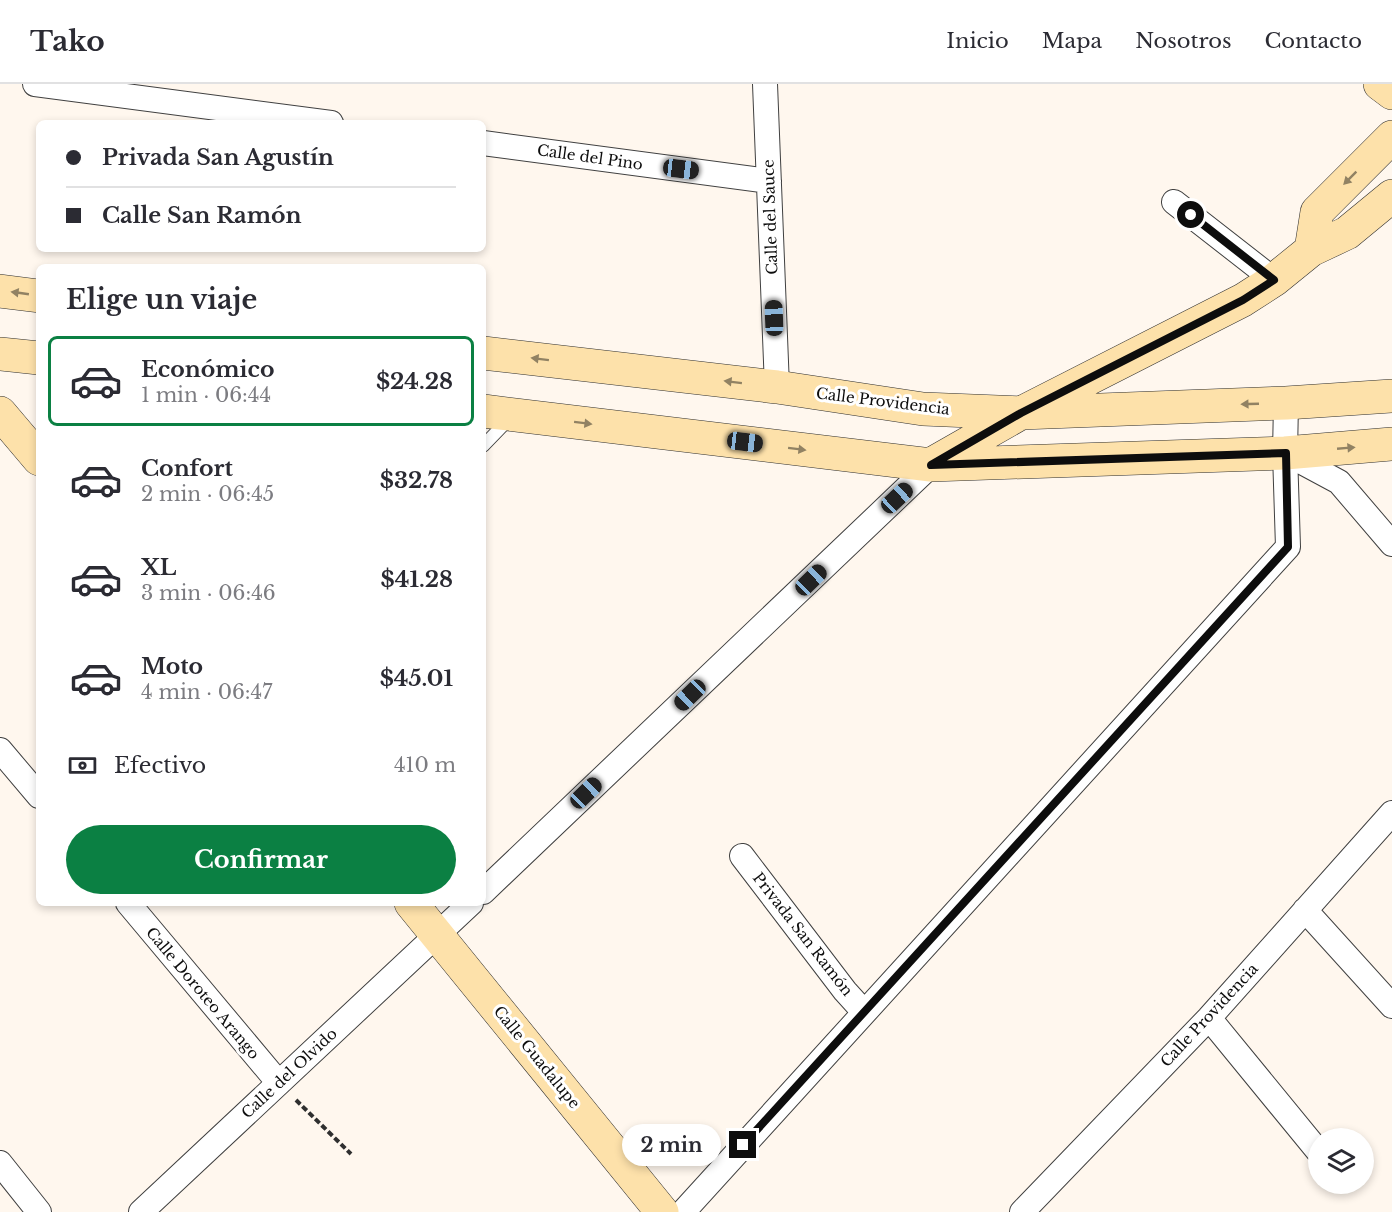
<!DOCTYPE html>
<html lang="es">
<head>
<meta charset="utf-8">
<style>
	body { margin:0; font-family:"Libre Baskerville",serif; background:#f2f2f3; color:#2b2b33; height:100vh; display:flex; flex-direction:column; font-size:22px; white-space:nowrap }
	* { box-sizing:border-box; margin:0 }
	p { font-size:20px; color:#7c7c81 }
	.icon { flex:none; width:33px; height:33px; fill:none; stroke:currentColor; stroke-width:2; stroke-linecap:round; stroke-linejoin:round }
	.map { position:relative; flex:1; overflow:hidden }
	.sheet { position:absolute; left:36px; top:180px; width:450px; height:642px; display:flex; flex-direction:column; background:#fff; border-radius:9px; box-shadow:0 3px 9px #0003 }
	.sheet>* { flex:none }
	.hud { position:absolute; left:36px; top:36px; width:450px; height:132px; border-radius:9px; box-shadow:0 3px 9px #0003; display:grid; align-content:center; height:132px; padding:0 30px; background:#fff }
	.controls { position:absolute; left:1308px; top:1044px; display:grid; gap:12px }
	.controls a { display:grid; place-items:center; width:66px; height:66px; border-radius:50%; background:#fff; box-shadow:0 3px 9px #0003; font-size:30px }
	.end { position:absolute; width:27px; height:27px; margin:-14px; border:8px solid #0d0d0d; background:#fff; box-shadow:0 0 0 3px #fff }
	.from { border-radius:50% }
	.bubble { position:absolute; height:42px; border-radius:21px; background:#fff; box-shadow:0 3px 9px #0003; font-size:20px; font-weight:700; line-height:42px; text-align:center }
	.car { position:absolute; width:18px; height:36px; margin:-18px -9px; border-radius:8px; box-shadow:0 0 4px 2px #0007; background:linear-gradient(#222 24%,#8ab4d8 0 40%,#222 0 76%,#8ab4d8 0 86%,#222 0) }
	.hud b { display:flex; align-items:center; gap:21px; height:57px; font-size:22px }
	.hud b+b { border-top:2px solid #e1e1e2 }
	.hud i { width:15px; height:15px; background:#2b2b33 }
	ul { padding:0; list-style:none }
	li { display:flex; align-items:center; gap:18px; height:90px; margin:0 12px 9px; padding:0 18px; border:3px solid transparent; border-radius:9px }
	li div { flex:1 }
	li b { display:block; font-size:22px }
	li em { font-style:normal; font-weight:700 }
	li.on { border-color:#0b8043 }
	li>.icon { width:54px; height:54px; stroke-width:1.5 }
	h2 { padding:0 30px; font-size:27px; line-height:72px }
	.pay { display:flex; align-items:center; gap:15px; height:66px; padding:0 30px; font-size:22px }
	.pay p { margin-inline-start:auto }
	.action { display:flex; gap:12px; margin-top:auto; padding:12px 30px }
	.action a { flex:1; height:69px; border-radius:36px; background:#0b8043; color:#fff; font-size:24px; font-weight:700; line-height:69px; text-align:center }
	header { display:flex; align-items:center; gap:36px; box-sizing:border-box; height:84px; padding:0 30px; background:#fff; border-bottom:2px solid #e1e1e2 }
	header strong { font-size:28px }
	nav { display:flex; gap:33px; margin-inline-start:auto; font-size:21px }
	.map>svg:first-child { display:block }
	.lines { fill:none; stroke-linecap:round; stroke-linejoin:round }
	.lane-casing { stroke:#404040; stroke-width:14 }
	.street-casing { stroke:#404040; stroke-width:26 }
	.secondary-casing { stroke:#2f2f2f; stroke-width:34 }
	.path { stroke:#2f2f2f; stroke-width:4; stroke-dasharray:6 3; stroke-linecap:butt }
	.lane { stroke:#fff; stroke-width:12 }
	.street { stroke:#fff; stroke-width:24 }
	.secondary { stroke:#fde1aa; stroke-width:33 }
	.oneway { fill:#918263 }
	.route { stroke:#0d0d0d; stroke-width:8 }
	.labels { text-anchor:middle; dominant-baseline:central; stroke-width:6; stroke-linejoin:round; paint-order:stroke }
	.street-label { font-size:15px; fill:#0d0d0d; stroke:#fff }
</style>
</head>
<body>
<header>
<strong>Tako</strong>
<nav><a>Inicio</a><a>Mapa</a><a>Nosotros</a><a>Contacto</a></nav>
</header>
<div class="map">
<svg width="1392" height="1128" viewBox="0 0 1392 1128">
	<rect width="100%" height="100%" fill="#fff7ee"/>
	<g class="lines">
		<defs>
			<path id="lane" d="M483,362l27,-28"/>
			<path id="street" d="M35,0l296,39
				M765,0l12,303
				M483,59l286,38
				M1174,118l100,78
				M1286,319l-1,50 54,29 53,62
				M0,666l39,46
				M742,772l103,135 19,21
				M483,808l448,-427
				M128,819l150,179
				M1305,826l87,96
				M1209,934l109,133
				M0,1079l39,49
				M141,1128l330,-309
				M683,1128l605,-665 -3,-94
				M1022,1128l187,-194 183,-205"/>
			<path id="secondary" d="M1380,0l12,9
				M1311,166l6,-38 75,-75
				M0,207l39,5
				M483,269l294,34 146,22 98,4 265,-10 106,-7
				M0,270l39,4
				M483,327l448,54 354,-12 107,-9
				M0,329l39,46
				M935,378l86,-49 222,-113 31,-20 37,-30 36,-17 45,-37
				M411,819l251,309"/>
		</defs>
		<!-- lane casing -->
		<use href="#lane" class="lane-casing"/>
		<!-- street casing -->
		<use href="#street" class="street-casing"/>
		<!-- secondary casing -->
		<use href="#secondary" class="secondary-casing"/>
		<!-- path -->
		<path class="path" d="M296,1016l55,54"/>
		<!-- lane -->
		<use href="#lane" class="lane"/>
		<!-- street -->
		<use href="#street" class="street"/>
		<!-- secondary -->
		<use href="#secondary" class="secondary"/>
	</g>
	<!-- one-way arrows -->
	<defs><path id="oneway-solid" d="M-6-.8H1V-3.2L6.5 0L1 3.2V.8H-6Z" transform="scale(1.5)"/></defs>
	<g class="oneway">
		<use href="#oneway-solid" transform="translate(1350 94) rotate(135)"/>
		<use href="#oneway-solid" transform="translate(20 209) rotate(-172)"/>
		<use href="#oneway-solid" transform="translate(540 275) rotate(-173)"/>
		<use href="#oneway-solid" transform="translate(733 298) rotate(-173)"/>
		<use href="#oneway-solid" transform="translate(1250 320) rotate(178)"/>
		<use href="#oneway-solid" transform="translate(583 339) rotate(7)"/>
		<use href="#oneway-solid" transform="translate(1346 364) rotate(-5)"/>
		<use href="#oneway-solid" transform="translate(797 365) rotate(7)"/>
	</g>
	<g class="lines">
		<!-- route -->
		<path class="route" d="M743,1061l545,-598 -2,-94 -355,12 90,-52 222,-113 31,-20 -83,-65"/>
	</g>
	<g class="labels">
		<!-- street labels -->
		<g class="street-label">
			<text transform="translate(590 73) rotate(8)">Calle del Pino</text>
			<text transform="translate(770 133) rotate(-92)">Calle del Sauce</text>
			<text transform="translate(883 317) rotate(7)">Calle Providencia</text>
			<text transform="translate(803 850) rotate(52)">Privada San Ramón</text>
			<text transform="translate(203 909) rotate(50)">Calle Doroteo Arango</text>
			<text transform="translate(1209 931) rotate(-47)">Calle Providencia</text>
			<text transform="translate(537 973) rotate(51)">Calle Guadalupe</text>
			<text transform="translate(289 989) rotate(-43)">Calle del Olvido</text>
		</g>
	</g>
</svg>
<div class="controls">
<a><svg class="icon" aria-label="layers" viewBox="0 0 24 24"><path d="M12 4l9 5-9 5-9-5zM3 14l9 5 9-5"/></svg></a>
</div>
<i class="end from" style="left:1191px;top:131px"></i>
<i class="end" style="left:743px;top:1061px"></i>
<div class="bubble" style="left:622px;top:1040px;width:99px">2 min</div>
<i class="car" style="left:681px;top:85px;rotate:97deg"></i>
<i class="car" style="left:774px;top:234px;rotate:358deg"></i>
<i class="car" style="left:745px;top:358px;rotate:97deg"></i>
<i class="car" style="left:897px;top:414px;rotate:47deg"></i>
<i class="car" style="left:811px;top:496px;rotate:46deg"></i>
<i class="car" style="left:690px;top:611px;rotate:226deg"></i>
<i class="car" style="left:586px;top:709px;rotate:46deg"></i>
<div class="hud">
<b><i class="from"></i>Privada San Agustín</b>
<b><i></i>Calle San Ramón</b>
</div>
<section class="sheet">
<h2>Elige un viaje</h2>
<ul>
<li class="on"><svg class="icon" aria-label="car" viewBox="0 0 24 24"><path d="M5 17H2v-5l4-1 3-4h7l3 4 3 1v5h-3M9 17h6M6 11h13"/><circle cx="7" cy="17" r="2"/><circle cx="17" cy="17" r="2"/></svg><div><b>Económico</b><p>1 min · 06:44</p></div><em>$24.28</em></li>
<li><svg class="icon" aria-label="car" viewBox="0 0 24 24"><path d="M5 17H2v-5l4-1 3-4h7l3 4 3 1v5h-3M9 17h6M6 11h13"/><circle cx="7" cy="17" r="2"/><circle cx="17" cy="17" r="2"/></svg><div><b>Confort</b><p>2 min · 06:45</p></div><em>$32.78</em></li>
<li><svg class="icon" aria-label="car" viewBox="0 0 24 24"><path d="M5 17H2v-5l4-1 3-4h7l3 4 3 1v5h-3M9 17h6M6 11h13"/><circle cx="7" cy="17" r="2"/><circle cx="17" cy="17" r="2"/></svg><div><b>XL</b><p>3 min · 06:46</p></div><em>$41.28</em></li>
<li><svg class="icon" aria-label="car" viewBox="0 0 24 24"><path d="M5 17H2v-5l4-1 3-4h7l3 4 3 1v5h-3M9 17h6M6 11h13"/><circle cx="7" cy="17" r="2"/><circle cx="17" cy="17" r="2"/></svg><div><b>Moto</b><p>4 min · 06:47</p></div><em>$45.01</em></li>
</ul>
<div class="pay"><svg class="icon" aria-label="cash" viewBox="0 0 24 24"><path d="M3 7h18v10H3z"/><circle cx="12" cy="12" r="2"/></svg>Efectivo<p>410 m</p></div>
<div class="action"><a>Confirmar</a></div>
</section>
</div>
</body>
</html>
